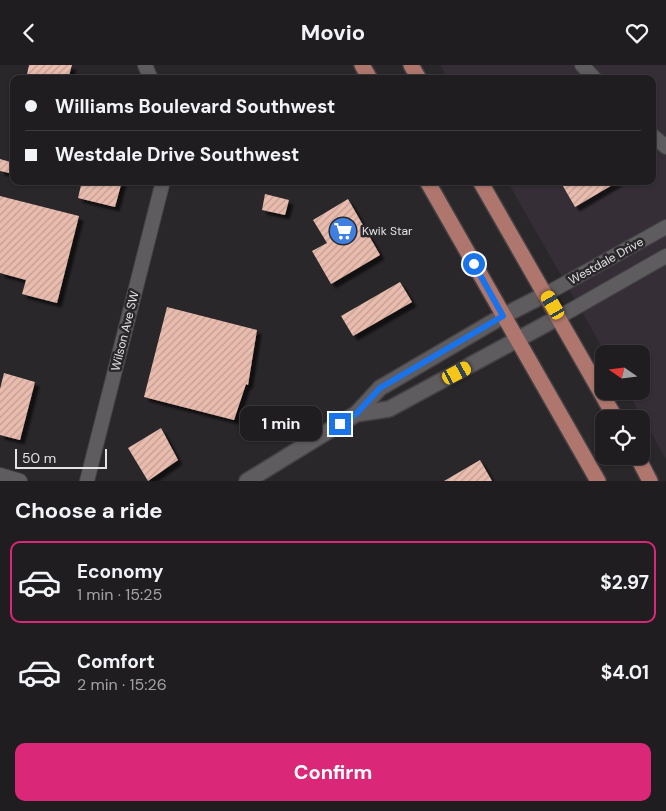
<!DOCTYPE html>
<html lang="en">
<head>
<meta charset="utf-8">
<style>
	body { margin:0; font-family:"DM Sans",sans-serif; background:#282629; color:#f1f3f6; height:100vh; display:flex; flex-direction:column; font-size:19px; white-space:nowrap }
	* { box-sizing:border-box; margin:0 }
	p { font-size:16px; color:#a2a2a5 }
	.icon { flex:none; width:28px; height:28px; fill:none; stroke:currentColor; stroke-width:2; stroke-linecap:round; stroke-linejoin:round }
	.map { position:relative; height:416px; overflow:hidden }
	.sheet { display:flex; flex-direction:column; background:#201d20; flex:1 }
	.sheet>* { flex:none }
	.top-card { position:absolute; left:10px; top:10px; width:646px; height:110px; border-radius:10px; box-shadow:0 1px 4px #0004,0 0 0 1px #3d3b3e; display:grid; align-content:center; height:110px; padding:0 15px; background:#201d20 }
	.needle { width:32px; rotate:284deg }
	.buttons { position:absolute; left:595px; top:280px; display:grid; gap:10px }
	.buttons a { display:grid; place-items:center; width:55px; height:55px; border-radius:10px; background:#201d20; box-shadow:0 1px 4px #0004,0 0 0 1px #3d3b3e; font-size:25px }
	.scale { position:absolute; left:15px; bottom:12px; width:92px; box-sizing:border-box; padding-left:5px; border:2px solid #e3e2e4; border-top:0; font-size:14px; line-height:18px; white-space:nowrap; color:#e3e2e4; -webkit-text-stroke:4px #2a272a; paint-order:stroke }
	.end { position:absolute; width:22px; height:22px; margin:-11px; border:6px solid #1a73e8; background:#fff; box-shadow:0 0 0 2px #fff }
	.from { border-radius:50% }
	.bubble { position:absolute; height:35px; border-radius:10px; background:#201d20; box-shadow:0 1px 4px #0004,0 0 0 1px #3d3b3e; font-size:16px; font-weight:700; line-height:35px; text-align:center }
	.car { position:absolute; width:15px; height:30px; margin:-15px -8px; border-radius:6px; box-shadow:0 0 4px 1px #0007; background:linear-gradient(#f5c518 24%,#345 0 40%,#f5c518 0 76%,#345 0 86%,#f5c518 0) }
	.top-card b { display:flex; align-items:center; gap:18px; height:48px; font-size:19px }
	.top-card b+b { border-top:1px solid #3d3b3e }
	.top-card i { width:12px; height:12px; background:#f1f3f6 }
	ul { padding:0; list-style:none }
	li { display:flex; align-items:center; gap:15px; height:82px; margin:0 10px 8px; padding:0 5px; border:2px solid transparent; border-radius:10px }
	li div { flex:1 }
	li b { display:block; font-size:19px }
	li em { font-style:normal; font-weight:700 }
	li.active { border-color:#db2777 }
	li>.icon { width:45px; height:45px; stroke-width:1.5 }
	h2 { padding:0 15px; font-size:22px; line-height:60px }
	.primary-button { display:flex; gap:10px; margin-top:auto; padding:10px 15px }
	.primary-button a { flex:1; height:58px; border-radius:10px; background:#db2777; color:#fff; font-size:20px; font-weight:700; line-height:58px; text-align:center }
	header { display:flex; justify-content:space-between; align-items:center; height:65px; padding:0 15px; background:#201d20; font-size:22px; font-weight:700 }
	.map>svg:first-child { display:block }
	.built { fill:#352e36 }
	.building { fill:url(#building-hatch); filter:url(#shadow) }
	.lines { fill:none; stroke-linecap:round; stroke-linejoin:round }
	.street-casing { stroke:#444245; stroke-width:16 }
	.secondary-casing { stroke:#444245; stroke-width:18 }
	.primary-casing { stroke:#444245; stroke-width:18 }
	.street { stroke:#5f5c60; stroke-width:14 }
	.secondary { stroke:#5f5c60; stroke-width:15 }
	.primary { stroke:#af766d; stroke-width:15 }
	.route { stroke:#1a73e8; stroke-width:6 }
	.labels { text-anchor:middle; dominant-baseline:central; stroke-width:5; stroke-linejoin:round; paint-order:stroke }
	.poi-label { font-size:12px; fill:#e3e2e4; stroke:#2a272a; text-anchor:start }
	.street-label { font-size:12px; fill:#e3e2e4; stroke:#2a272a }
</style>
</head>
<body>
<header><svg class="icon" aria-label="back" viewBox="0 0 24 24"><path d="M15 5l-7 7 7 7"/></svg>Movio<svg class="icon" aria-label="heart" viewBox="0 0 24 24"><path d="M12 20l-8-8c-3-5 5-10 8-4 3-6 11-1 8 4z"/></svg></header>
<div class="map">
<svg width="666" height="416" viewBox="0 0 666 416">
	<defs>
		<pattern id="building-hatch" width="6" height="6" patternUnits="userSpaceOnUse" patternTransform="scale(1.25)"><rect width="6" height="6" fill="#e9bcae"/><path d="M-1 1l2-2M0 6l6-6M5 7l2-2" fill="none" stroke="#c09e94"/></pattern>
		<filter id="shadow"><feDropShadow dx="4.5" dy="4.5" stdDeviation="1" flood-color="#0009"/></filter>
	</defs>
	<rect width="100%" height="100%" fill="#2a272a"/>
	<!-- built -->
	<path class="built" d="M440,0h226v394l-39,-68h14v-37h-35l-99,-173h145v-102h-204z"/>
	<!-- building -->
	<path class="building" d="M29,0h43l-4,14h-42z
		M0,94l14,4v11l-14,-3z
		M82,116h40l-7,26 -37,-9z
		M560,116h59l-44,26z
		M265,129l24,6 -4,15 -23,-5z
		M0,131l79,20 -22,87 -35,-9 4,-14 -26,-7z
		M348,134l32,56 -49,29 -19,-33 15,-8 -14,-23z
		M400,217l12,20 -59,34 -12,-20z
		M167,242l90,23 -9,55 -2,-1 -12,36 -90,-23z
		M4,308l31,9 -15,58 -20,-5v-46z
		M161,363l17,32 -30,21 -20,-33z
		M480,395l12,21h-48z"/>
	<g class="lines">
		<defs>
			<path id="street" d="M145,0l6,14
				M582,0l13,14
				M652,70l14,12
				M546,229l120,-67
				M559,252l107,-61
				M0,410l20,6
				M87,416l76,-300"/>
			<path id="secondary" d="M356,349l33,-5 170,-92
				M247,416l109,-67 24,-26 123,-72 43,-22"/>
			<path id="primary" d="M362,0l8,14
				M411,0l8,14
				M427,116l171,300
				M480,116l136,238
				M637,391l13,25"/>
		</defs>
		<!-- street casing -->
		<use href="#street" class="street-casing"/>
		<!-- secondary casing -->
		<use href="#secondary" class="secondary-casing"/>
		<!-- primary casing -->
		<use href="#primary" class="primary-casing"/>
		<!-- street -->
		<use href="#street" class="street"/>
		<!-- secondary -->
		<use href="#secondary" class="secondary"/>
		<!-- primary -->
		<use href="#primary" class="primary"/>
	</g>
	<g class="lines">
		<!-- route -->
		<path class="route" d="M340,359l16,-10 24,-26 123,-72 -29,-52"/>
	</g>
	<!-- icons -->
	<defs>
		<symbol id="supermarket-disc" viewBox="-11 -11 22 22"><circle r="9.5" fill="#3f7fe0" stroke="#2a272a"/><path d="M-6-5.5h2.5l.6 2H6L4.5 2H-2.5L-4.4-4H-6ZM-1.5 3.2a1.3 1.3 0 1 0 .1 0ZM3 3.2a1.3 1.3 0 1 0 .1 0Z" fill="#fff"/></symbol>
	</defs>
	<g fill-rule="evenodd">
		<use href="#supermarket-disc" x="327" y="150" width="32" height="32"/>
	</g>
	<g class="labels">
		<!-- poi labels -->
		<g class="poi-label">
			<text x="362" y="166">Kwik Star</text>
		</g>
		<!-- street labels -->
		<g class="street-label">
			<text transform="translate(606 196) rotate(-29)">Westdale Drive</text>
			<text transform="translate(125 266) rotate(-76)">Wilson Ave SW</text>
		</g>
	</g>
</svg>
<div class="buttons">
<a><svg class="needle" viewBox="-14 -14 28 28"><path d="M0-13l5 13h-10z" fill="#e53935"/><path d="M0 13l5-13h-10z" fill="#a2a2a5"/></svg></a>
<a><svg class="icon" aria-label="locate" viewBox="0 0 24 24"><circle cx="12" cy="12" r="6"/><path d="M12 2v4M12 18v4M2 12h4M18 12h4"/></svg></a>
</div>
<div class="scale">50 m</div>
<i class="end from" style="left:474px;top:199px"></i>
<i class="end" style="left:340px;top:359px"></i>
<div class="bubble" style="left:240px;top:341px;width:82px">1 min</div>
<i class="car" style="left:553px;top:240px;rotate:330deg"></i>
<i class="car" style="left:457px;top:308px;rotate:62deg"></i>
<div class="top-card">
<b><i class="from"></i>Williams Boulevard Southwest</b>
<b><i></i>Westdale Drive Southwest</b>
</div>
</div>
<section class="sheet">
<h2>Choose a ride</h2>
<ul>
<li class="active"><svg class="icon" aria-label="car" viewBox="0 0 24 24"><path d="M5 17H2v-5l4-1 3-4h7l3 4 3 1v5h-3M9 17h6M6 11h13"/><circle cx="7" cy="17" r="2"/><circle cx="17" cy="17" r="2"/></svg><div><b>Economy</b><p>1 min · 15:25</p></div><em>$2.97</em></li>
<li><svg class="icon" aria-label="car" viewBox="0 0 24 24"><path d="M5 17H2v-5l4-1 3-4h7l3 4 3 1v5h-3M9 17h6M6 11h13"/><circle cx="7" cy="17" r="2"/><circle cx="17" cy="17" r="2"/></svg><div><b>Comfort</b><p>2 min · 15:26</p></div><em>$4.01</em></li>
</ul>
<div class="primary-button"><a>Confirm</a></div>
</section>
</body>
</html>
